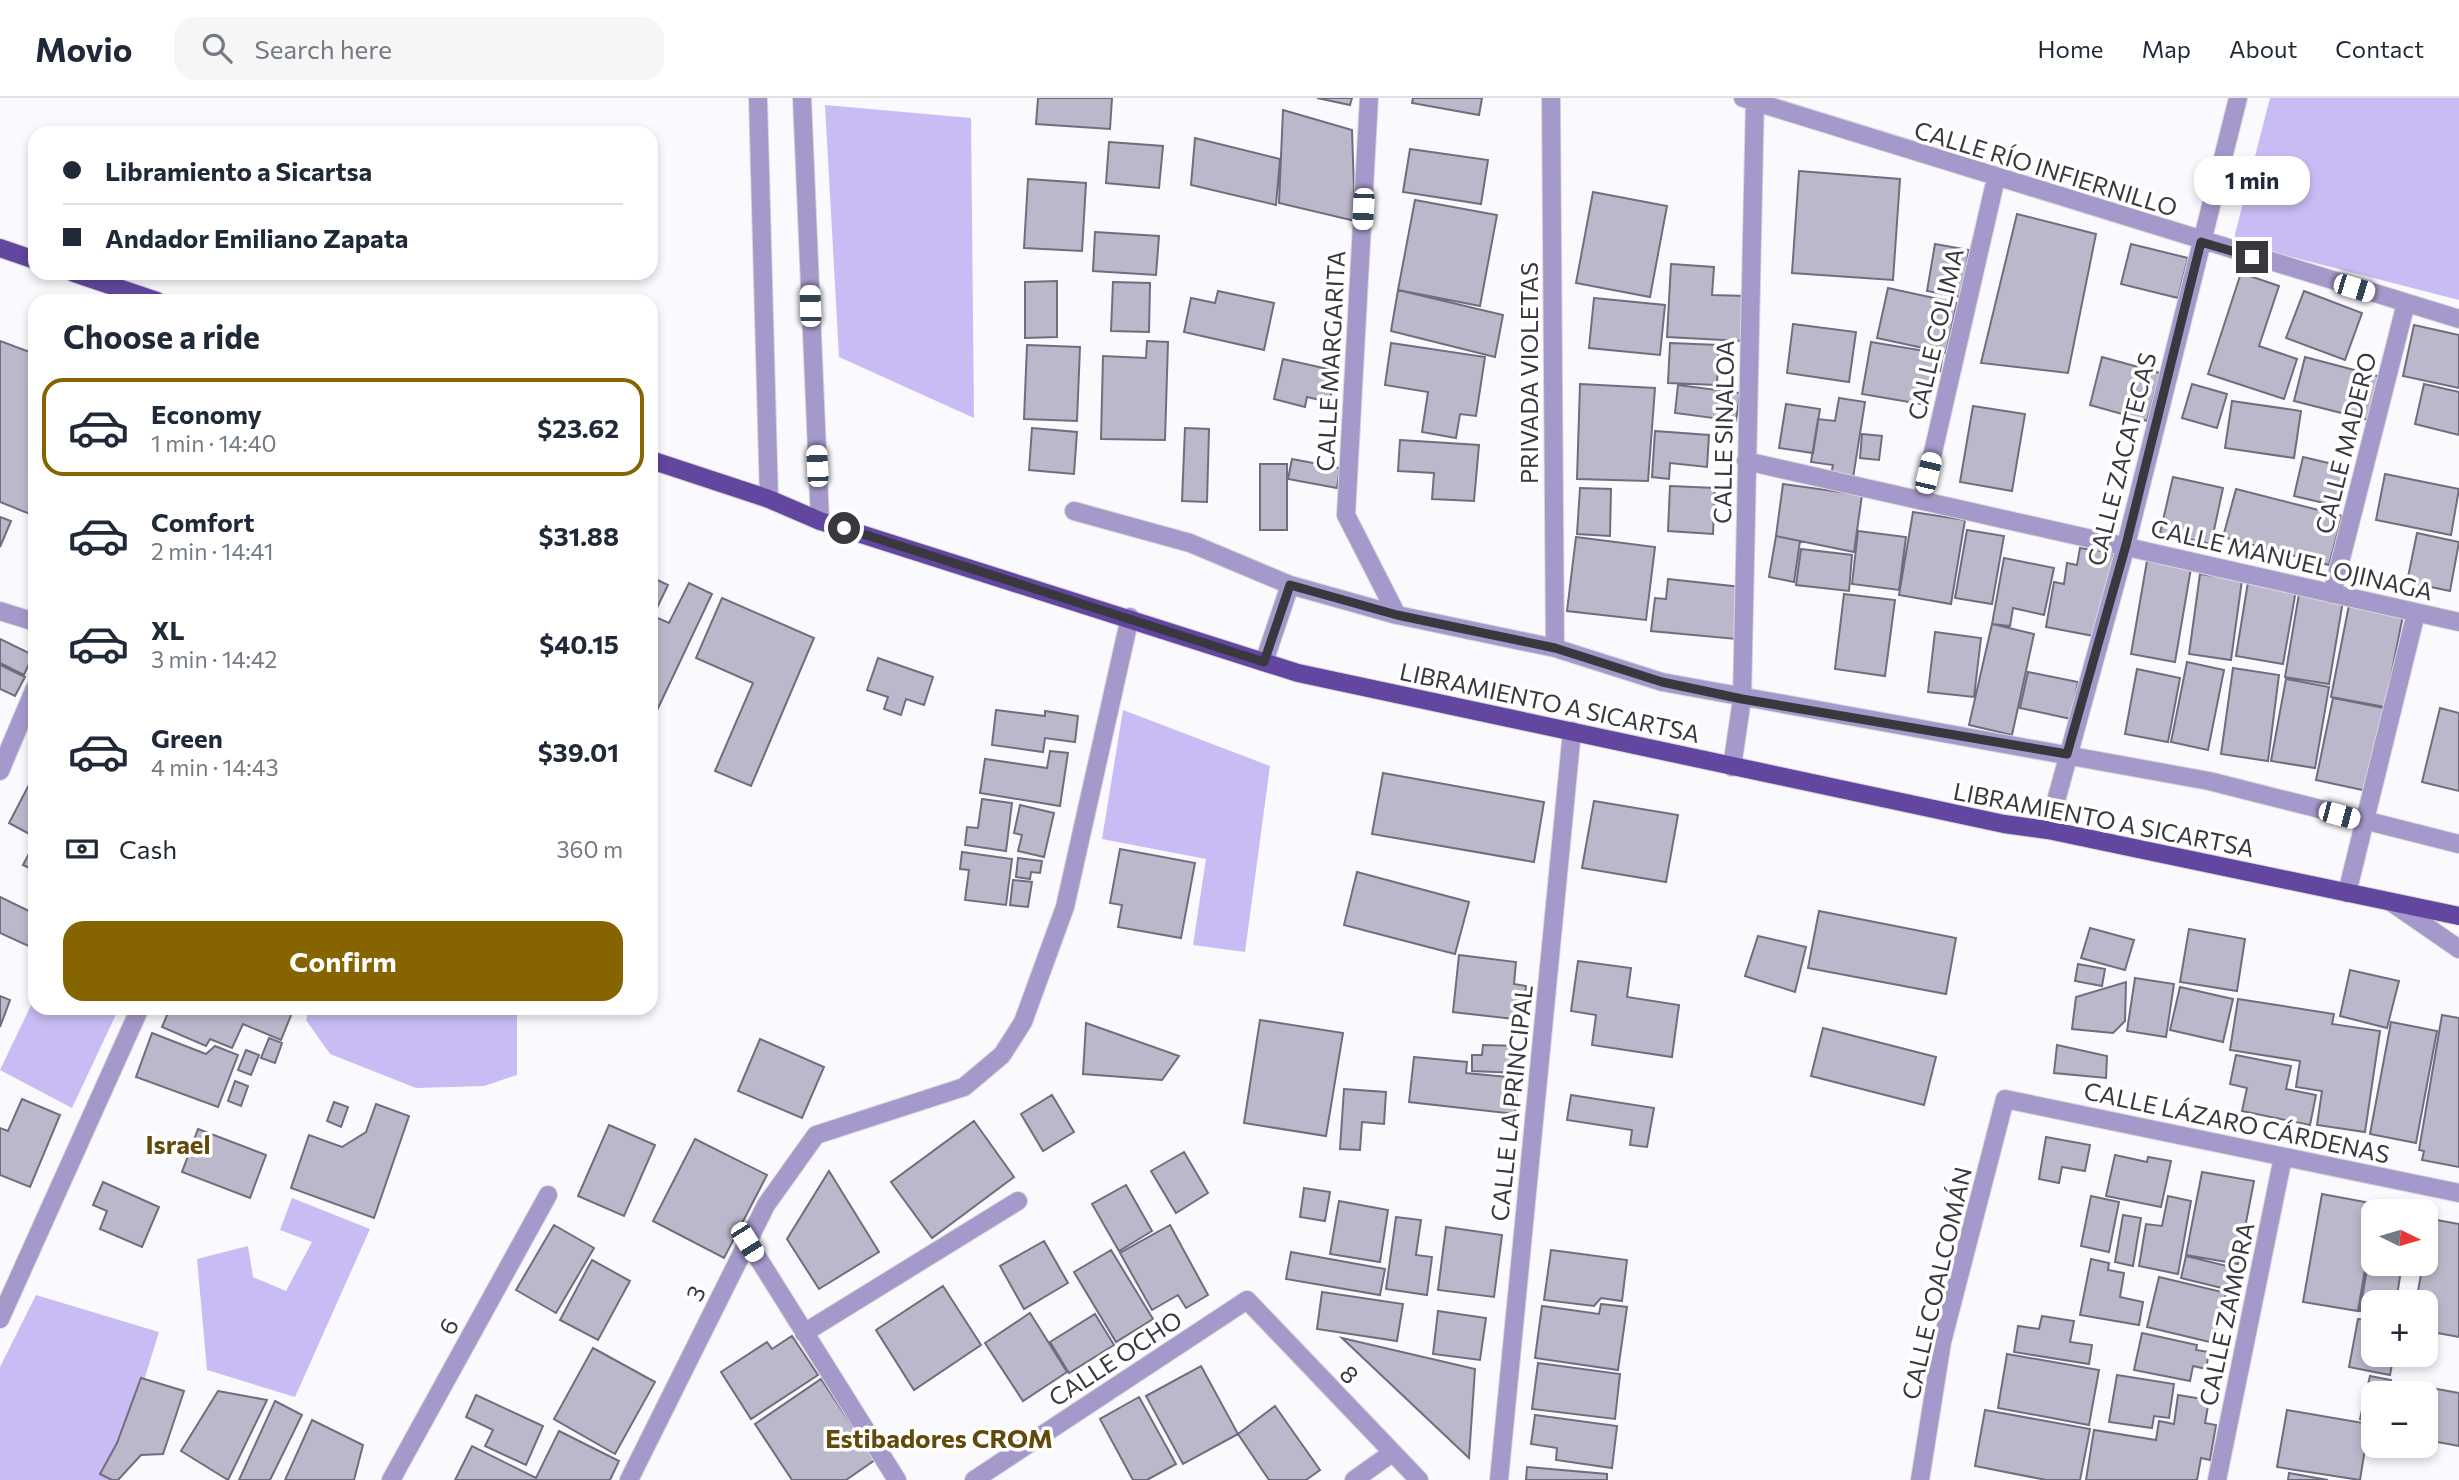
<!DOCTYPE html>
<html lang="en">
<head>
<meta charset="utf-8">
<style>
	body { margin:0; font-family:Commissioner,sans-serif; background:#f6f6f7; color:#1f2937; height:100vh; display:flex; flex-direction:column; font-size:26px; white-space:nowrap }
	* { box-sizing:border-box; margin:0 }
	p { font-size:23px; color:#747a83 }
	.icon { flex:none; width:38px; height:38px; fill:none; stroke:currentColor; stroke-width:2; stroke-linecap:round; stroke-linejoin:round }
	.map { position:relative; flex:1; overflow:hidden }
	.sheet { position:absolute; left:28px; top:196px; width:630px; height:721px; display:flex; flex-direction:column; background:#fff; border-radius:21px; box-shadow:0 4px 10px #0003 }
	.sheet>* { flex:none }
	.top-card { position:absolute; left:28px; top:28px; width:630px; height:154px; border-radius:21px; box-shadow:0 4px 10px #0003; display:grid; align-content:center; height:154px; padding:0 35px; background:#fff }
	.needle { width:46px; rotate:95deg }
	.buttons { position:absolute; left:2361px; top:1101px; display:grid; gap:14px }
	.buttons a { display:grid; place-items:center; width:77px; height:77px; border-radius:14px; background:#fff; box-shadow:0 4px 10px #0003; font-size:35px }
	.end { position:absolute; width:32px; height:32px; margin:-16px; border:9px solid #3a383f; background:#fff; box-shadow:0 0 0 4px #fff }
	.from { border-radius:50% }
	.bubble { position:absolute; height:49px; border-radius:21px; background:#fff; box-shadow:0 4px 10px #0003; font-size:23px; font-weight:700; line-height:49px; text-align:center }
	.car { position:absolute; width:21px; height:42px; margin:-21px -10px; border-radius:9px; box-shadow:0 0 5px 2px #0007; background:linear-gradient(#fff 24%,#345 0 40%,#fff 0 76%,#345 0 86%,#fff 0) }
	.top-card b { display:flex; align-items:center; gap:24px; height:66px; font-size:26px }
	.top-card b+b { border-top:2px solid #e0e1e3 }
	.top-card i { width:18px; height:18px; background:#1f2937 }
	ul { padding:0; list-style:none }
	li { display:flex; align-items:center; gap:21px; height:98px; margin:0 14px 10px; padding:0 21px; border:4px solid transparent; border-radius:21px }
	li div { flex:1 }
	li b { display:block; font-size:26px }
	li em { font-style:normal; font-weight:700 }
	li.current { border-color:#866400 }
	li>.icon { width:63px; height:63px; stroke-width:1.5 }
	h2 { padding:0 35px; font-size:32px; line-height:84px }
	.pay { display:flex; align-items:center; gap:18px; height:77px; padding:0 35px; font-size:26px }
	.pay p { margin-inline-start:auto }
	.primary-button { display:flex; gap:14px; margin-top:auto; padding:14px 35px }
	.primary-button a { flex:1; height:80px; border-radius:21px; background:#866400; color:#fff; font-size:28px; font-weight:700; line-height:80px; text-align:center }
	header { display:flex; align-items:center; gap:42px; box-sizing:border-box; height:98px; padding:0 35px; background:#fff; border-bottom:2px solid #e0e1e3 }
	header strong { font-size:33px }
	nav { display:flex; gap:38px; margin-inline-start:auto; font-size:24px }
	.search { width:490px; height:63px; background:#f6f6f7; display:flex; align-items:center; gap:18px; box-sizing:border-box; padding:0 24px; border-radius:21px; color:#747a83; font-size:26px }
	.map>svg:first-child { display:block }
	.green { fill:#c9bcf4 }
	.building { fill:#bcb8cb; stroke:#716d7e; stroke-width:2 }
	.lines { fill:none; stroke-linecap:round; stroke-linejoin:round }
	.minor-casing { stroke:#d7d6db; stroke-width:20 }
	.major-casing { stroke:#d7d6db; stroke-width:20 }
	.minor { stroke:#a599cb; stroke-width:18 }
	.major { stroke:#62469f; stroke-width:18 }
	.route { stroke:#3a383f; stroke-width:9 }
	.labels { text-anchor:middle; dominant-baseline:central; stroke-width:7; stroke-linejoin:round; paint-order:stroke }
	.street-label { font-size:24px; fill:#3a383f; stroke:#fff }
	.neighbourhood-label { font-size:26px; font-weight:bold; fill:#624a0d; stroke:#fff }
</style>
</head>
<body>
<header>
<strong>Movio</strong>
<div class="search"><svg class="icon" aria-label="search" viewBox="0 0 24 24"><circle cx="10" cy="10" r="6"/><path d="M15 15l6 6"/></svg>Search here</div>
<nav><a>Home</a><a>Map</a><a>About</a><a>Contact</a></nav>
</header>
<div class="map">
<svg width="2459" height="1382" viewBox="0 0 2459 1382">
	<rect width="100%" height="100%" fill="#faf9fd"/>
	<!-- green -->
	<path class="green" d="M2270,0h189v202l-226,-58z
		M825,7l146,13 3,300 -135,-61z
		M1123,612l147,56 -25,186 -52,-7 13,-86 -104,-20z
		M35,899v11h84l-47,100 -72,-38z
		M309,910h208v67l-33,11 -68,2 -86,-34 -24,-34z
		M292,1100l78,31 -75,168 -88,-27 -10,-111 51,-13 5,31 33,14 26,-49 -32,-12z
		M36,1197l123,37 -46,148h-113v-113z"/>
	<!-- building -->
	<path class="building" d="M1038,0h74l-2,31 -74,-5z
		M1317,0h35l-2,7z
		M1413,0h69l-3,17 -67,-12z
		M1283,12l69,20 3,91 -76,-18z
		M1195,40l85,21 -4,46 -85,-20z
		M1109,44l54,4 -4,42 -53,-5z
		M1410,51l78,11 -7,44 -78,-12z
		M1799,73l101,8 -7,101 -101,-7z
		M1028,81l58,4 -4,68 -58,-3z
		M1593,94l74,14 -17,91 -74,-14z
		M1415,102l82,15 -17,91 -82,-16z
		M2017,116l79,20 -28,139 -87,-10z
		M1095,134l64,4 -3,39 -63,-4z
		M1935,146l34,6 -8,47 -34,-6z
		M2131,146l57,14 -10,40 -57,-14z
		M1671,166l43,3 -2,28 33,1 -3,45 -75,-4z
		M2241,175l38,13 -20,60 38,13 -13,40 -76,-25z
		M1057,183v56l-32,1v-56z
		M1113,184l37,1 -1,49 -38,-1z
		M1888,190l69,15 -11,50 -69,-15z
		M1398,192l105,25 -8,42 -104,-26z
		M1218,193l56,12 -10,47 -80,-18 7,-34 24,5z
		M2304,193l58,22 -17,47 -59,-22z
		M1594,200l71,7 -5,50 -71,-7z
		M1793,226l63,8 -7,50 -62,-9z
		M2414,227l45,10v53l-56,-12z
		M0,243l35,13v162l-35,-14z
		M1147,243l21,1 -3,98 -64,-1 2,-83 43,2z
		M1871,244l72,12 -3,17 -7,-1 -6,35 -65,-11z
		M1391,245l94,14 -9,59 -16,-2 -4,24 -34,-6 6,-40 -43,-7z
		M1670,245l49,2 -2,40 -49,-2z
		M1027,247l53,2 -3,74 -53,-2z
		M2102,259l58,16 -13,48 -57,-16z
		M2305,259l76,20 -12,43 -75,-19z
		M1283,261l54,12 -8,31 -22,-5 -2,10 -31,-8z
		M1580,286l75,4 -7,93 -71,-2z
		M2192,286l35,10 -10,34 -35,-10z
		M2424,286l35,8v43l-44,-11z
		M1678,287l62,8 -4,28 -61,-8z
		M1839,300l26,4 -12,76 -22,-3 2,-10 -22,-3 7,-43 17,2z
		M2232,303l69,10 -7,47 -69,-10z
		M1786,306l34,5 -7,44 -34,-5z
		M1973,308l52,8 -13,77 -52,-9z
		M1032,330l45,4 -3,42 -45,-4z
		M1185,330l24,1 -2,73 -25,-1z
		M1655,333l54,4 -2,32 -37,-4 -1,16 -17,-2z
		M1862,336l20,2 -3,24 -19,-2z
		M1400,342l79,5 -5,56 -42,-2 2,-26 -36,-2z
		M2303,359l47,11 -9,39 -47,-11z
		M1292,361l48,9 -3,20 -49,-9z
		M1260,366h27v66h-27z
		M2385,376l74,15 -8,46 -75,-15z
		M2173,379l50,11 -12,56 -51,-11z
		M1783,386l79,11 -8,57 -78,-16z
		M1670,388l45,2 -2,46 -45,-3z
		M1580,390l31,1 -1,47 -33,-2z
		M2236,391l106,27 -13,49 -106,-28z
		M1913,414l52,8 -14,84 -52,-9z
		M0,419l11,4 -11,26z
		M1967,432l37,6 -12,68 -37,-6z
		M1858,433l48,6 -7,53 -47,-6z
		M2417,435l42,9 -9,49 -43,-9z
		M1776,438l24,5 -6,41 -25,-5z
		M1576,439l79,10 -9,73 -79,-9z
		M2080,450l34,5 -15,84 -53,-10 8,-45 10,2 3,-21 10,2z
		M1801,451l51,6 -3,36 -53,-6z
		M2004,460l50,10 -10,47 -31,-7 -3,18 -18,-2z
		M2147,463l44,7 -16,94 -44,-8z
		M2200,476l42,6 -11,80 -42,-6z
		M651,479l17,8 -15,31 16,7 20,-40 23,11 -61,129z
		M1668,481l73,8 -5,52 -85,-8 4,-33 11,1z
		M2248,484l48,8 -13,74 -47,-8z
		M1844,496l51,6 -10,76 -50,-7z
		M2299,496l44,7 -14,83 -44,-7z
		M722,500l92,40 -63,148 -36,-15 38,-88 -57,-25z
		M2349,507l54,10 -18,92 -54,-10z
		M1992,526l42,10 -22,101 -43,-10z
		M1935,534l46,6 -7,59 -46,-5z
		M0,541l33,16 -9,20 -24,-12z
		M878,560l55,19 -9,28 -18,-6 -5,16 -17,-6 4,-12 -21,-7z
		M2187,564l37,8 -16,80 -37,-8z
		M0,567l25,12 -10,19 -15,-7z
		M2233,570l46,7 -11,86 -47,-7z
		M2137,571l43,9 -12,64 -43,-8z
		M2028,574l50,10 -7,37 -51,-11z
		M2286,581l43,8 -14,81 -44,-7z
		M2333,600l51,10 -17,83 -51,-11z
		M2440,610l19,5v78l-37,-9z
		M996,612l49,6v-5l33,5 -3,26 -30,-4 -2,14 -51,-7z
		M1050,653l18,2 -8,53 -80,-13 5,-34 62,9z
		M1383,675l161,29 -10,60 -162,-28z
		M33,679l2,1v59l-26,-14z
		M982,701l30,4 -6,48 -41,-6 2,-18 11,1z
		M1594,703l84,14 -12,67 -84,-14z
		M1020,707l34,8 -10,44 -26,-6 4,-16 -8,-2z
		M35,744v29l-12,-6z
		M1120,751l75,14 -14,75 -63,-11 4,-22 -12,-2z
		M962,754l50,7 -6,46 -41,-5 4,-30 -9,-1z
		M1018,760l24,3 -2,12 -9,-1 -1,7 -14,-2z
		M1357,774l112,30 -14,52 -111,-29z
		M1013,782l19,2 -4,25 -18,-2z
		M0,799l35,17v35l-35,-16z
		M1819,813l137,27 -10,56 -138,-26z
		M2090,830l44,12 -9,30 -44,-12z
		M2189,831l56,10 -8,52 -57,-9z
		M1758,838l48,11 -11,45 -50,-16z
		M1459,857l57,7 -2,22 12,2 -4,34 -69,-8z
		M1578,863l53,7 -4,29 52,8 -7,52 -80,-12 4,-30 -25,-4z
		M2078,866l27,5 -3,17 -27,-5z
		M2350,872l49,11 -12,47 -47,-12z
		M2135,880l39,6 -8,53 -39,-6z
		M2126,884l-1,39 -12,12 -41,-4 4,-32z
		M2180,889l53,12 -10,43 -53,-12z
		M0,898l10,4 -10,27z
		M2238,901l96,15 -2,10 48,7 -15,101 -48,-7 5,-34 -26,-4 4,-26 -70,-11z
		M170,910h124l-13,32 -38,-16 -11,24 -22,-9 -4,7 -44,-19z
		M2442,917l17,3v149l-37,-7 2,-9 -5,-1z
		M1260,922l83,13 -17,103 -82,-13z
		M2391,924l46,9 -21,112 -46,-9z
		M1086,925l93,33 -17,24 -79,-6z
		M1823,930l113,29 -12,48 -113,-29z
		M152,935l54,21 9,-8 23,9 -20,52 -82,-30z
		M269,940l13,5 -7,20 -14,-5z
		M760,941l64,28 -22,51 -64,-27z
		M1483,947l36,1 -1,27 -46,-2v-16h10z
		M2057,947l50,11 -1,22 -52,-5z
		M246,952l13,5 -8,20 -13,-5z
		M2236,957l55,11 -5,23 30,6 -6,30 -68,-14 5,-23 -17,-4z
		M1414,959l53,5 -1,11 52,5 -3,36 -106,-12z
		M235,983l13,5 -7,20 -13,-5z
		M1344,991l42,3 -2,32 -22,-2 -2,28 -20,-1z
		M1052,997l22,37 -31,19 -22,-37z
		M1571,997l83,13 -7,39 -17,-2 2,-15 -65,-10z
		M22,1001l38,16 -30,72 -30,-12v-47l8,3z
		M334,1004l14,5 -7,20 -14,-6z
		M376,1006l33,12 -35,102 -83,-30 18,-53 33,12 24,-15z
		M974,1023l40,56 -82,61 -41,-56z
		M609,1027l46,20 -31,71 -46,-20z
		M198,1031l68,26 -16,43 -68,-26z
		M2046,1039l44,8 -5,26 -23,-4 -3,16 -20,-4z
		M695,1041l72,36 -43,83 -71,-37z
		M1184,1054l24,41 -32,20 -25,-42z
		M2115,1057l32,7 1,-5 23,4 -10,46 -55,-11z
		M829,1073l50,81 -60,37 -32,-50z
		M2202,1074l52,9 -16,83 -52,-9z
		M103,1084l56,25 -17,40 -42,-18 7,-18 -14,-6z
		M1126,1087l26,46 -33,20 -27,-47z
		M1304,1090l26,4 -5,29 -25,-4z
		M2322,1096l54,10 -18,107 -55,-9z
		M2091,1098l28,6 -10,50 -28,-6z
		M2168,1098l23,5 -13,73 -39,-8 7,-42 16,2z
		M1339,1103l49,9 -8,52 -50,-8z
		M2123,1117l18,3 -8,48 -18,-4z
		M1396,1119l25,3 -5,35 16,2 -5,38 -41,-6z
		M2431,1121l28,5v113l-33,-6v-29h-10z
		M554,1127l40,23 -38,65 -40,-23z
		M1170,1127l38,70 -22,13 -8,-13 -26,15 -32,-57z
		M1446,1129l56,8 -8,62 -56,-7z
		M2373,1134v32h29l-6,38h-23v12l-13,-3z
		M1044,1143l24,42 -44,26 -24,-43z
		M1111,1152l42,69 -37,23 -42,-70z
		M1551,1152l76,10 -5,41 -21,-3 -7,8 -50,-6z
		M1291,1154l94,17 -5,26 -94,-16z
		M2186,1158l53,13 -5,22 -53,-13z
		M2091,1161l18,4 -1,7 16,3 -4,24 23,5 -4,23 -59,-10z
		M592,1162l38,21 -32,59 -38,-20z
		M2159,1179l67,16 -12,50 -67,-16z
		M943,1188l38,59 -67,45 -38,-60z
		M1322,1194l81,12 -6,37 -80,-12z
		M1601,1206l26,3 -9,63 -83,-12 7,-52 57,8z
		M1438,1213l48,7 -6,42 -47,-6z
		M1030,1215l37,59 -44,29 -38,-58z
		M1095,1216l19,31 -45,28 -19,-31z
		M2042,1218l32,5 -4,21 22,3 -3,19 -75,-12 4,-26 21,3z
		M2358,1221l15,2v33h21l-4,21 -41,-8z
		M2142,1235l55,12 -1,5 13,2 -3,17 -13,-3 -3,15 -56,-11z
		M792,1238l26,39 -67,44 -30,-47 46,-30 5,7z
		M1342,1240l133,31 -6,89z
		M593,1250l62,34 -40,72 -61,-35z
		M2007,1256l92,16 -10,55 -91,-17z
		M1538,1265l82,11 -5,45 -83,-10z
		M1201,1268l37,68 -55,30 -37,-68z
		M2117,1277l57,9 -5,34 -15,-2 -2,12 -43,-6z
		M2370,1278l21,4 -3,13h-15v30l-13,-4z
		M141,1280l43,13 -21,63 -22,1 -23,25h-6l-12,-6 17,-31z
		M821,1281l54,81 -29,20h-54l-37,-56z
		M2415,1287l44,8v53l-33,-6v-47h-13z
		M218,1293l49,9 -39,80 -47,-29z
		M476,1297l67,31 -17,39 -41,-19 8,-16 -27,-13z
		M2178,1297l31,5 -4,23 11,2 -6,35 -9,-2 -4,22h-111l8,-50 62,10 3,-19 15,3z
		M1139,1299l37,67 -29,16h-14l-33,-61z
		M275,1303l27,14 -32,65h-31z
		M1275,1308l45,64 -14,10h-37l-31,-46z
		M1985,1312l105,19 -10,51h-34l-71,-14z
		M2287,1312l82,14 -9,56 -83,-13z
		M1535,1317l82,11 -5,42 -56,-8 1,-12 -26,-4z
		M312,1322l51,25 -9,35h-69z
		M559,1333l60,30 -9,19h-155l17,-34 64,32z
		M1527,1369l80,7v6h-81z
		M2289,1375l39,7h-40z"/>
	<g class="lines">
		<defs>
			<path id="minor" d="M758,0l11,401
				M802,0l18,423
				M1369,0l-23,417 51,100
				M1551,0l4,550
				M1743,0l716,221
				M1746,363l713,161
				M1922,402l74,-322
				M1074,413l116,32 100,42 107,30 158,33 107,34 547,99 250,63
				M2332,496l74,-291
				M0,513l35,11
				M1264,564l26,-77
				M1732,669l10,-68 13,-601
				M0,673l35,-83
				M2048,732l78,-285 112,-447
				M2347,795l69,-280
				M2391,804l68,47
				M748,1144l149,238
				M0,1221l140,-311
				M804,1235l214,-132
				M391,1382l157,-285
				M629,1382l137,-275 50,-70 148,-48 38,-32 21,-33 42,-115 65,-290
				M974,1382l273,-180 172,180
				M1354,1382l38,-27
				M1499,1382l73,-749
				M1920,1382l22,-138 63,-243 454,94
				M2217,1382l66,-323"/>
			<path id="major" d="M0,150l35,12
				M74,175l83,28
				M651,362l118,39 51,22 478,152 706,151 44,6 411,86"/>
		</defs>
		<!-- minor casing -->
		<use href="#minor" class="minor-casing"/>
		<!-- major casing -->
		<use href="#major" class="major-casing"/>
		<!-- minor -->
		<use href="#minor" class="minor"/>
		<!-- major -->
		<use href="#major" class="major"/>
	</g>
	<g class="lines">
		<!-- route -->
		<path class="route" d="M844,430l420,134 26,-77 107,30 158,33 107,34 80,17 325,55 59,-209 75,-303 51,15"/>
	</g>
	<g class="labels">
		<!-- street labels -->
		<g class="street-label">
			<text transform="translate(2046 70) rotate(17)">CALLE RÍO INFIERNILLO</text>
			<text transform="translate(1935 236) rotate(-77)">CALLE COLIMA</text>
			<text transform="translate(1330 263) rotate(-87)">CALLE MARGARITA</text>
			<text transform="translate(1528 275) rotate(-90)">PRIVADA VIOLETAS</text>
			<text transform="translate(1723 334) rotate(-89)">CALLE SINALOA</text>
			<text transform="translate(2345 345) rotate(-76)">CALLE MADERO</text>
			<text transform="translate(2121 361) rotate(-76)">CALLE ZACATECAS</text>
			<text transform="translate(2292 461) rotate(13)">CALLE MANUEL OJINAGA</text>
			<text transform="translate(1550 604) rotate(12)">LIBRAMIENTO A SICARTSA</text>
			<text transform="translate(2104 721) rotate(11)">LIBRAMIENTO A SICARTSA</text>
			<text transform="translate(1511 1005) rotate(-84)">CALLE LA PRINCIPAL</text>
			<text transform="translate(2237 1024) rotate(12)">CALLE LÁZARO CÁRDENAS</text>
			<text transform="translate(1936 1185) rotate(-77)">CALLE COALCOMÁN</text>
			<text transform="translate(695 1195) rotate(-64)">3</text>
			<text transform="translate(2226 1216) rotate(-78)">CALLE ZAMORA</text>
			<text transform="translate(448 1228) rotate(-61)">6</text>
			<text transform="translate(1115 1260) rotate(-33)">CALLE OCHO</text>
			<text transform="translate(1350 1276) rotate(46)">8</text>
		</g>
		<!-- neighbourhood labels -->
		<g class="neighbourhood-label">
			<text x="178" y="1045">Israel</text>
			<text x="939" y="1339">Estibadores CROM</text>
		</g>
	</g>
</svg>
<div class="buttons">
<a><svg class="needle" viewBox="-14 -14 28 28"><path d="M0-13l5 13h-10z" fill="#e53935"/><path d="M0 13l5-13h-10z" fill="#747a83"/></svg></a>
<a>+</a>
<a>−</a>
</div>
<i class="end from" style="left:844px;top:430px"></i>
<i class="end" style="left:2252px;top:159px"></i>
<div class="bubble" style="left:2194px;top:58px;width:116px">1 min</div>
<i class="car" style="left:1363px;top:111px;rotate:183deg"></i>
<i class="car" style="left:2354px;top:190px;rotate:107deg"></i>
<i class="car" style="left:810px;top:208px;rotate:358deg"></i>
<i class="car" style="left:817px;top:368px;rotate:357deg"></i>
<i class="car" style="left:1928px;top:375px;rotate:13deg"></i>
<i class="car" style="left:2339px;top:717px;rotate:105deg"></i>
<i class="car" style="left:747px;top:1144px;rotate:148deg"></i>
<div class="top-card">
<b><i class="from"></i>Libramiento a Sicartsa</b>
<b><i></i>Andador Emiliano Zapata</b>
</div>
<section class="sheet">
<h2>Choose a ride</h2>
<ul>
<li class="current"><svg class="icon" aria-label="car" viewBox="0 0 24 24"><path d="M5 17H2v-5l4-1 3-4h7l3 4 3 1v5h-3M9 17h6M6 11h13"/><circle cx="7" cy="17" r="2"/><circle cx="17" cy="17" r="2"/></svg><div><b>Economy</b><p>1 min · 14:40</p></div><em>$23.62</em></li>
<li><svg class="icon" aria-label="car" viewBox="0 0 24 24"><path d="M5 17H2v-5l4-1 3-4h7l3 4 3 1v5h-3M9 17h6M6 11h13"/><circle cx="7" cy="17" r="2"/><circle cx="17" cy="17" r="2"/></svg><div><b>Comfort</b><p>2 min · 14:41</p></div><em>$31.88</em></li>
<li><svg class="icon" aria-label="car" viewBox="0 0 24 24"><path d="M5 17H2v-5l4-1 3-4h7l3 4 3 1v5h-3M9 17h6M6 11h13"/><circle cx="7" cy="17" r="2"/><circle cx="17" cy="17" r="2"/></svg><div><b>XL</b><p>3 min · 14:42</p></div><em>$40.15</em></li>
<li><svg class="icon" aria-label="car" viewBox="0 0 24 24"><path d="M5 17H2v-5l4-1 3-4h7l3 4 3 1v5h-3M9 17h6M6 11h13"/><circle cx="7" cy="17" r="2"/><circle cx="17" cy="17" r="2"/></svg><div><b>Green</b><p>4 min · 14:43</p></div><em>$39.01</em></li>
</ul>
<div class="pay"><svg class="icon" aria-label="cash" viewBox="0 0 24 24"><path d="M3 7h18v10H3z"/><circle cx="12" cy="12" r="2"/></svg>Cash<p>360 m</p></div>
<div class="primary-button"><a>Confirm</a></div>
</section>
</div>
</body>
</html>
